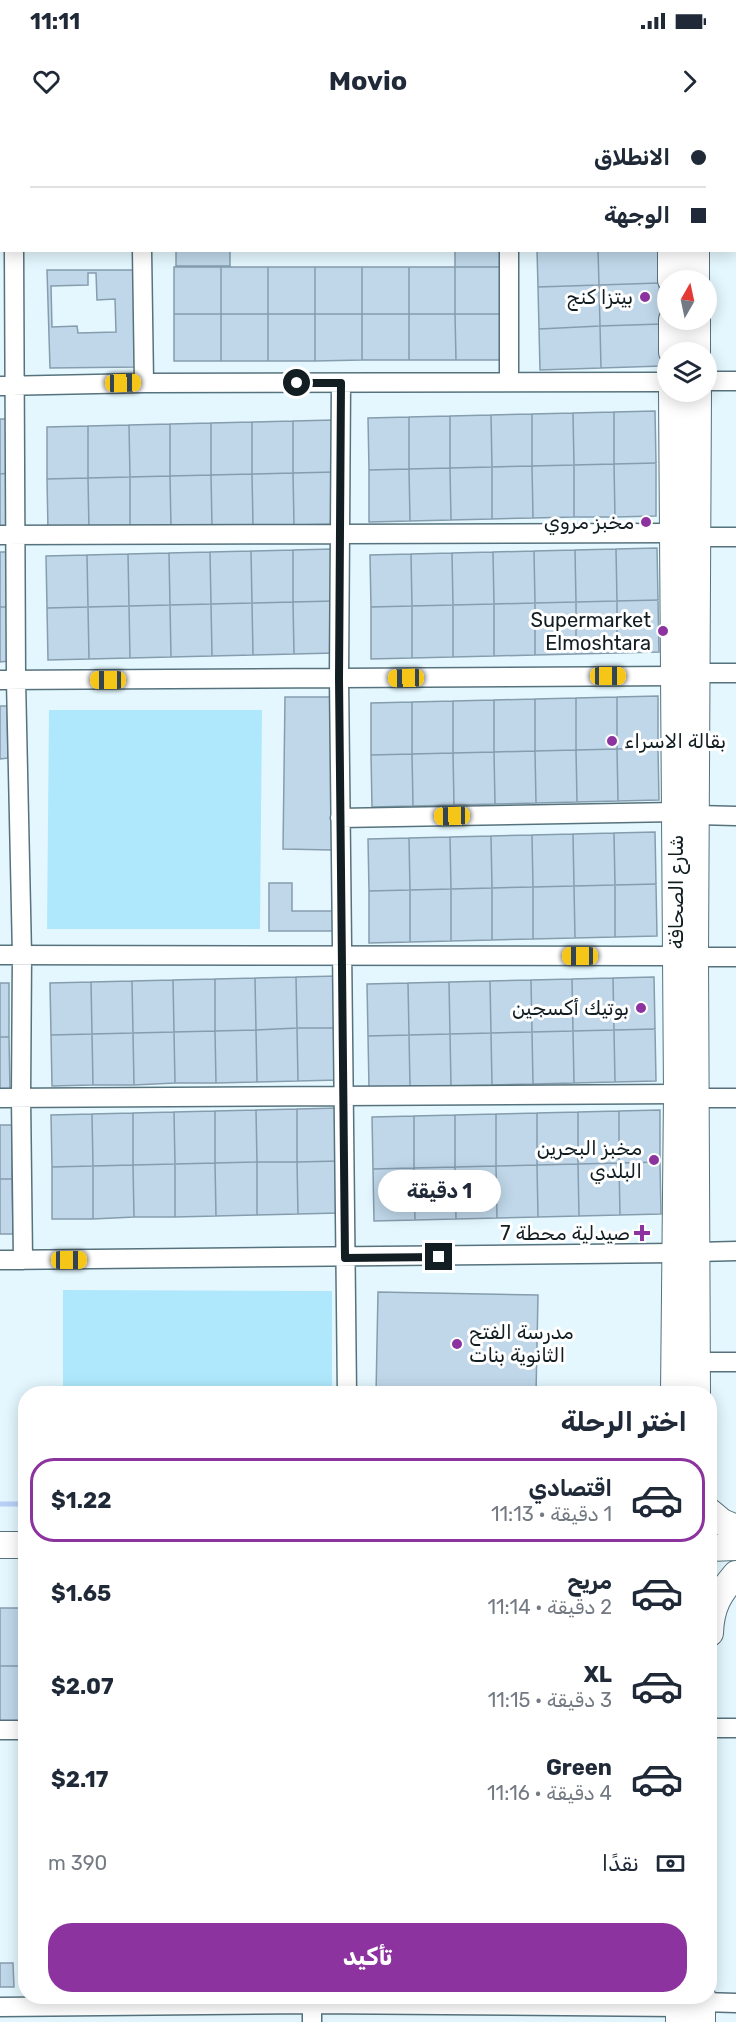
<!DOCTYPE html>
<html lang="ar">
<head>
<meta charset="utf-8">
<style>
	body { margin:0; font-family:Rubik,Cairo,sans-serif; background:#f6f6f7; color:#1f2937; direction:rtl; height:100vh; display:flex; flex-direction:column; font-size:22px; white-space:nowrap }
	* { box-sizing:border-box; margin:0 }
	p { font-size:20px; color:#747a83 }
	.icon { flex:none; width:33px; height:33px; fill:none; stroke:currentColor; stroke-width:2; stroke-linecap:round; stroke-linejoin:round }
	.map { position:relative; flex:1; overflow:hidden; direction:ltr }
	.sheet { position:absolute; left:18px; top:1266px; width:699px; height:618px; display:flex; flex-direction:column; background:#fff; border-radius:24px; box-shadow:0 3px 15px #0003; direction:rtl }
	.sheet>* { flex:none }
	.hud { position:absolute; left:0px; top:0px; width:736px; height:132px; box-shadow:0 3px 15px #0003; direction:rtl; display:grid; align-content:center; height:132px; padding:0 30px; background:#fff }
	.needle { width:39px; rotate:9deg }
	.buttons { position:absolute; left:657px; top:150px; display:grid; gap:12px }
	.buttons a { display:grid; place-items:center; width:60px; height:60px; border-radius:50%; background:#fff; box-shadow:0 3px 15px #0003; font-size:30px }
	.end { position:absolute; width:27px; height:27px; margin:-14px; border:8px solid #121e22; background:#fff; box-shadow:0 0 0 3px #fff }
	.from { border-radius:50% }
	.bubble { position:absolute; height:42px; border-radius:21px; background:#fff; box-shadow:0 3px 15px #0003; font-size:20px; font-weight:700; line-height:42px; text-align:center; direction:rtl }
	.car { position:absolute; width:18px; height:36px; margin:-18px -9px; border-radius:8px; box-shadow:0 0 4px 2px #0007; background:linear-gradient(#f5c518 24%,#345 0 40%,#f5c518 0 76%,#345 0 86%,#f5c518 0) }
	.hud b { display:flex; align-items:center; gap:21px; height:57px; font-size:22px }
	.hud b+b { border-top:2px solid #e0e1e3 }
	.hud i { width:15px; height:15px; background:#1f2937 }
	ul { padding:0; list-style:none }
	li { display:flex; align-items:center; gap:18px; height:84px; margin:0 12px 9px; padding:0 18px; border:3px solid transparent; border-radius:24px }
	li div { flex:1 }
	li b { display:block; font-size:22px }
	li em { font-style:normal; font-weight:700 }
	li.selected { border-color:#8c339f }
	li>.icon { width:54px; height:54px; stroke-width:1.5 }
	h2 { padding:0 30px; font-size:27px; line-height:72px }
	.pay { display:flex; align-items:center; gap:15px; height:66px; padding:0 30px; font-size:22px }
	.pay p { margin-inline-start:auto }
	.primary-button { display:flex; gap:12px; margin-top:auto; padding:12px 30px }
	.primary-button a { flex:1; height:69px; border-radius:24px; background:#8c339f; color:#fff; font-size:24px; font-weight:700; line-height:69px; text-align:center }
	.status { display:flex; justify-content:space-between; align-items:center; height:42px; padding:0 30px; background:#fff; direction:ltr }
	.status svg { height:16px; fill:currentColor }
	header { display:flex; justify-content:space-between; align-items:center; height:78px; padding:0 30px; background:#fff; font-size:27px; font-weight:700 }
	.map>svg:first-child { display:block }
	.green { fill:#afe8fc }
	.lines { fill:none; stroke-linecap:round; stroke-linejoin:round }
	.stream { stroke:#b8d0f8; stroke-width:5 }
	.building { fill:#bfd7e9; stroke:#869dae; stroke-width:1.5; fill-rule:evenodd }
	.street-casing { stroke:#56727c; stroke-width:21 }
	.secondary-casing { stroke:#56727c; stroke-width:28 }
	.street { stroke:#fff; stroke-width:18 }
	.secondary { stroke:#fff; stroke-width:26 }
	.route { stroke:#121e22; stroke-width:8 }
	.poi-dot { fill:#8c339f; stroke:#fff; stroke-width:2 }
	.labels { text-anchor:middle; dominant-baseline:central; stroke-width:6; stroke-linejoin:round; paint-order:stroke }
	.poi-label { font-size:20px; fill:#121e22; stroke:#fff; text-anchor:end }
	.street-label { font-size:20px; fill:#121e22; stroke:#fff }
</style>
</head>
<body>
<div class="status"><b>11:11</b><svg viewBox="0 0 49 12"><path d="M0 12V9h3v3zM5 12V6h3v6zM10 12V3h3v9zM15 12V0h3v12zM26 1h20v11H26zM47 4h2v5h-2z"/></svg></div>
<header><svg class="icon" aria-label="forward" viewBox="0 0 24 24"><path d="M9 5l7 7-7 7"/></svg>Movio<svg class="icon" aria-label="heart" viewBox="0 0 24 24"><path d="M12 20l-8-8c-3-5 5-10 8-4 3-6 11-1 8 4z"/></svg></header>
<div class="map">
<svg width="736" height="1902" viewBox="0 0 736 1902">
	<rect width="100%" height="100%" fill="#e4f7fe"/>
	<!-- green -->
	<path class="green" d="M49,590h213l-2,219h-213z
		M63,1170l269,1v102h-269z"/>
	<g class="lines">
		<!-- stream -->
		<path class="stream" d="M0,1384h26"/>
	</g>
	<!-- building -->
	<path class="building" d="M172,0h40v2h-40z
		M212,0h40v2h-40z
		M252,0h41v2h-41z
		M293,0h40v2h-40z
		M333,0h40v2h-40z
		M373,0h40v2h-40z
		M413,0h40v2h-40z
		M453,0h41v2h-41z
		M594,0v2l-61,-1 14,-1z
		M594,0h61l1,2h-62z
		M176,130h54v16h-54z
		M455,130h47v17h-47z
		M537,130h61l1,35 -61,2z
		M598,130h61v33l-60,2z
		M174,147h47v47h-47z
		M221,147h47v47h-47z
		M268,147h47v47h-47z
		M315,147h47v47h-47z
		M362,147h47v47h-47z
		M409,147h46v47h-46z
		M455,147h47l1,47h-48z
		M47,150h91l-1,97 -87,1zM88,153h8l1,27 18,-1 1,33 -38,1 -1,-7 -25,1 -1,-41 37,-1z
		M659,163l2,41 -61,2 -1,-41z
		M599,165l1,41 -61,3 -1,-42z
		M174,194h47v47h-47z
		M221,194h47v47h-47z
		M268,194h47v47h-47z
		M315,194h47v46l-47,1z
		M362,194h47v46h-47z
		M409,194h46l1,46h-47z
		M455,194h48v46h-47z
		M661,204l1,42 -61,2 -1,-42z
		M600,206l1,42 -61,2 -1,-41z
		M655,291l1,52 -42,1v-52z
		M614,292v52l-40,1 -1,-52z
		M573,293l1,52 -42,1v-52z
		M532,294v52l-40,1 -1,-52z
		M491,295l1,52 -42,1v-52z
		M450,296v52l-41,1v-52z
		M409,297v52l-40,1 -1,-52z
		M0,299h9l1,54 -10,1z
		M334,300l1,52 -42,1v-52z
		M293,301v52l-41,1v-52z
		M252,302v52l-41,1v-52z
		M211,303v52l-41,1v-52z
		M170,304v52l-40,1 -1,-52z
		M129,305l1,52 -42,1v-52z
		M88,306v52l-41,1v-52z
		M656,343v53l-41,1 -1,-53z
		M614,344l1,53h-41v-52z
		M574,345v52l-41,1 -1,-52z
		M532,346l1,52 -41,1v-52z
		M492,347v52l-41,1 -1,-52z
		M450,348l1,52 -41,1 -1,-52z
		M409,349l1,52 -41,1v-52z
		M335,352v52l-41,1 -1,-52z
		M10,353v55h-10v-54z
		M293,353l1,52 -41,1 -1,-52z
		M252,354l1,52 -41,1 -1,-52z
		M211,355l1,52 -41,1 -1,-52z
		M170,356l1,52 -41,1v-52z
		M130,357v52l-41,1 -1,-52z
		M88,358l1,52 -41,1 -1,-52z
		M657,428l1,52 -41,1 -1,-52z
		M333,429l1,52 -41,1v-52z
		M616,429l1,52 -41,1 -1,-52z
		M293,430v52l-41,1 -1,-52z
		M575,430l1,52 -41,1 -1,-52z
		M251,431l1,52 -41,1 -1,-52z
		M534,431l1,52 -41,1 -1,-52z
		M0,432h7v55h-7z
		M210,432l1,52 -41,1 -1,-52z
		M493,432l1,52 -41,1 -1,-52z
		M169,433l1,52 -41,1 -1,-52z
		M452,433l1,52 -41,1 -1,-52z
		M128,434l1,52 -41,1 -1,-52z
		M411,434l1,52 -41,1 -1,-52z
		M87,435l1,52 -41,1 -1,-52z
		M658,480l1,52 -42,1v-52z
		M334,481l1,52 -41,1 -1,-52z
		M617,481v52l-41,1v-52z
		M293,482l1,52 -41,1 -1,-52z
		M576,482v52l-41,1v-52z
		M252,483l1,52 -41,1 -1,-52z
		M535,483v52l-41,1v-52z
		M211,484l1,52 -41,1 -1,-52z
		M494,484v52l-41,1v-52z
		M170,485l1,52 -41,1 -1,-52z
		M453,485v52l-41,1v-52z
		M129,486l1,52 -41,1 -1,-52z
		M412,486v52l-41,1v-52z
		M0,487h7l1,54 -8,1z
		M88,487l1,52 -41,1 -1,-52z
		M658,576v52l-41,1v-52z
		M285,577h48l-1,153 -49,-1z
		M617,577v52l-41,1v-52z
		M576,578v52l-41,1v-52z
		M535,579v52l-41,1v-52z
		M494,580v52l-41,1v-52z
		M453,581v52l-41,1v-52z
		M412,582v52l-41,1v-52z
		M0,586h7l1,52 -8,1z
		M658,628l1,52 -41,1 -1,-52z
		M617,629l1,52 -41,1 -1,-52z
		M576,630l1,52 -41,1 -1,-52z
		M535,631l1,52 -41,1 -1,-52z
		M494,632l1,52 -41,1 -1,-52z
		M453,633l1,52 -41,1 -1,-52z
		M412,634l1,52 -41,1 -1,-52z
		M655,712l1,52 -41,1 -1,-52z
		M614,713l1,52 -41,1 -1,-52z
		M573,714l1,52 -41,1 -1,-52z
		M532,715l1,52 -41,1 -1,-52z
		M491,716l1,52 -41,1 -1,-52z
		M450,717l1,52 -41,1 -1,-52z
		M409,718l1,52 -41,1 -1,-52z
		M269,763h23v28h45l-1,20h-67z
		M656,764l1,52 -42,1v-52z
		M615,765v52l-40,1 -1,-52z
		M574,766l1,52 -42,1v-52z
		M533,767v52l-41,1v-52z
		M492,768v52l-41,1v-52z
		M451,769v52l-41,1v-52z
		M410,770v52l-41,1v-52z
		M337,856l1,52h-41l-1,-51z
		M296,857l1,51 -41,2 -1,-52z
		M654,857l1,52 -41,1 -1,-52z
		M255,858l1,52 -41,1v-52z
		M613,858l1,52 -41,1 -1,-52z
		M215,859v52l-41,1 -1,-52z
		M572,859l1,52 -41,1 -1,-52z
		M173,860l1,52 -41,1 -1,-52z
		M531,860l1,52 -41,1 -1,-52z
		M132,861l1,52 -41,1 -1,-52z
		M490,861l1,52 -41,1 -1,-52z
		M91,862l1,52 -41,1 -1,-52z
		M449,862l1,52 -41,1 -1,-52z
		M0,863h9v54h-9z
		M408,863l1,52 -41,1 -1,-52z
		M297,908h41l1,52 -41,1z
		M297,908l1,53 -41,1 -1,-52z
		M655,909l1,52 -41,1 -1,-52z
		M256,910l1,52 -41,1 -1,-52z
		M614,910l1,52 -41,1 -1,-52z
		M215,911l1,52h-41l-1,-51z
		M573,911l1,52 -41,1 -1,-52z
		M174,912l1,51 -41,2 -1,-52z
		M532,912l1,52 -41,1 -1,-52z
		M133,913l1,52h-41l-1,-51z
		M491,913l1,52 -41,1 -1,-52z
		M92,914l1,51 -41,1 -1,-51z
		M450,914l1,52h-41l-1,-51z
		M409,915l1,51 -41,2 -1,-52z
		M0,917h9l1,55h-10z
		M338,988l1,53 -42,1v-53z
		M297,989v53h-40l-1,-52z
		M256,990l1,52 -42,1v-52z
		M660,990v52l-41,1v-52z
		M215,991v52l-40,1 -1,-52z
		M619,991v52l-41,1v-52z
		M174,992l1,52 -42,1v-52z
		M578,992v52l-41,1v-52z
		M133,993v52l-40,1 -1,-52z
		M537,993v52l-41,1v-52z
		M92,994l1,52 -41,1 -1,-52z
		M496,994v52l-41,1v-52z
		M455,995v52l-41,1v-52z
		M414,996v52l-41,1 -1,-52z
		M0,1005h12v54h-12z
		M339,1041v52l-41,1 -1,-52z
		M257,1042h40l1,52 -41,1z
		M257,1042v53l-41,1 -1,-53z
		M660,1042l1,52 -41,1 -1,-52z
		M215,1043l1,53 -41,1v-53z
		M619,1043l1,52 -41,1 -1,-52z
		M175,1044v53h-41l-1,-52z
		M578,1044l1,52 -41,1 -1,-52z
		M133,1045l1,52 -41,2v-53z
		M537,1045l1,52 -41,1 -1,-52z
		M93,1046v53h-41v-52z
		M496,1046l1,52 -41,1 -1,-52z
		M455,1047l1,52 -41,1 -1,-52z
		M414,1048l1,52 -41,1 -1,-52z
		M0,1059h12l1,55h-13z
		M378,1172l160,3 -2,99h-160z
		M0,1488h26v58h-26z
		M0,1546h26v58l-26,1z
		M0,1843h13l1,24h-14z"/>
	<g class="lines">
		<defs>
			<path id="street" d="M14,0v2
				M140,0v2
				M508,0v2
				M14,130l2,430 6,275 -1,143 2,162
				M142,130l2,133
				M509,130v131
				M706,261h30
				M341,263l-2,295 8,716
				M0,266l144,-3 524,-1
				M0,415l674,-2
				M696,417h40
				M696,553h40
				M0,560l675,-4
				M697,695l39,1
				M340,698l336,-6
				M0,835l676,1
				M695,837h41
				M0,978l677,-4
				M697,978h39
				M697,1132l39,-1
				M0,1140l675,-7
				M696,1242h40
				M710,1608h26
				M0,1610h26
				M312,1876v26
				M702,1882l34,1
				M0,1887l312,-3 367,3"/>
			<path id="secondary" d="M670,0v2
				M694,0v2
				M671,130v30
				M696,130v30
				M672,200v32
				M697,200v32
				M672,272l5,702 -3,300
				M697,1274l-2,-437 3,-565
				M710,1392l12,10 14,6
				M0,1425h26
				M710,1428l26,-1
				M710,1513c1,-27 9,-39 26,-59
				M702,1876v26
				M679,1902v-26"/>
		</defs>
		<!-- street casing -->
		<use href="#street" class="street-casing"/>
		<!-- secondary casing -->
		<use href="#secondary" class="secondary-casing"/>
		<!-- street -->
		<use href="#street" class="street"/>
		<!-- secondary -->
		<use href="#secondary" class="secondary"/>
	</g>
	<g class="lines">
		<!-- route -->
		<path class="route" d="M297,263h44l-2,295 6,580 94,-1"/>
	</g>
	<!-- markers -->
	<g class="poi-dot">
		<circle cx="645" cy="177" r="6"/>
		<circle cx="646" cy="402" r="6"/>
		<circle cx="663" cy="511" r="6"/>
		<circle cx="612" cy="621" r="6"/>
		<circle cx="641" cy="888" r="6"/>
		<circle cx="654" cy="1040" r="6"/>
		<path d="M639 1104h6v6h6v6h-6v6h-6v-6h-6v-6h6z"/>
		<circle cx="457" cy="1224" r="6"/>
	</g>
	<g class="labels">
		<!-- poi labels -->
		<g class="poi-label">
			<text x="633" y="177">بيتزا كنج</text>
			<text x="634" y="402">مخبز مروي</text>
			<text x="651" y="500">Supermarket<tspan x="651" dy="23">Elmoshtara</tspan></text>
			<text x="624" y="621" text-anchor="start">بقالة الاسراء</text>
			<text x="629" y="888">بوتيك أكسجين</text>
			<text x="642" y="1028">مخبز البحرين<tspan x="642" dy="23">البلدي</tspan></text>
			<text x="630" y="1113">صيدلية محطة 7</text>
			<text x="469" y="1212" text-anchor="start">مدرسة الفتح<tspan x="469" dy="23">الثانوية بنات</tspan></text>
		</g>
		<!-- street labels -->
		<g class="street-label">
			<text transform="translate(676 772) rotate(-90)">شارع الصحافة</text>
		</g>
	</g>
</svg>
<div class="buttons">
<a><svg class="needle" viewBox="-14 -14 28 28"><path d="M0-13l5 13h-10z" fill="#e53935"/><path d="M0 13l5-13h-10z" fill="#747a83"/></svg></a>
<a><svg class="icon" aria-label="layers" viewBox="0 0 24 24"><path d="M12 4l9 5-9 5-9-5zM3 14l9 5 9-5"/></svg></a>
</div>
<i class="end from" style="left:297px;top:263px"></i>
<i class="end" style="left:439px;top:1137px"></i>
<div class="bubble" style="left:378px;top:1050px;width:123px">1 دقيقة</div>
<i class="car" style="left:123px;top:263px;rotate:89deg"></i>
<i class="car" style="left:608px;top:556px;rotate:90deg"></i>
<i class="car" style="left:406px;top:558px;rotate:269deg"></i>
<i class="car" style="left:108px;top:560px;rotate:270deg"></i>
<i class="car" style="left:452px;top:696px;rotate:269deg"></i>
<i class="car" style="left:580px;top:836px;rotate:270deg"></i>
<i class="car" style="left:69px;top:1140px;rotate:90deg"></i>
<div class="hud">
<b><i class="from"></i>الانطلاق</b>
<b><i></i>الوجهة</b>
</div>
<section class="sheet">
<h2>اختر الرحلة</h2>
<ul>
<li class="selected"><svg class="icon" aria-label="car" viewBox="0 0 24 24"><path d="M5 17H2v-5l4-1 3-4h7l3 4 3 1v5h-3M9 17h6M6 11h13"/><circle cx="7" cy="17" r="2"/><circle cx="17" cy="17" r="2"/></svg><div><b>اقتصادي</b><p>1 دقيقة · 11:13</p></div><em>$1.22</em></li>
<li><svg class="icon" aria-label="car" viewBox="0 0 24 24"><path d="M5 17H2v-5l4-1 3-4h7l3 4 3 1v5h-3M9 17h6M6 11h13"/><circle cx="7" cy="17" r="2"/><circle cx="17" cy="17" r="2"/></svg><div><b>مريح</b><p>2 دقيقة · 11:14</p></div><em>$1.65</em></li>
<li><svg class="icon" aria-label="car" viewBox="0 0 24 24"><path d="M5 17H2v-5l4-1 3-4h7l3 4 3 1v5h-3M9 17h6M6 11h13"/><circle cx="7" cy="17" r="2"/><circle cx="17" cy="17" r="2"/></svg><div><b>XL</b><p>3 دقيقة · 11:15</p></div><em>$2.07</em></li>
<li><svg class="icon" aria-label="car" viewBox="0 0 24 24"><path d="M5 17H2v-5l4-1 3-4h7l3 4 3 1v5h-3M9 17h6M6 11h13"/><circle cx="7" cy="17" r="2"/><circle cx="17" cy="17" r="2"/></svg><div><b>Green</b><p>4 دقيقة · 11:16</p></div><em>$2.17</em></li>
</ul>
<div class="pay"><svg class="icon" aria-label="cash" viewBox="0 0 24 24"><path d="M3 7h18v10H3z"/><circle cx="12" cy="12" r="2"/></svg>نقدًا<p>390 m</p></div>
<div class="primary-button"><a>تأكيد</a></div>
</section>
</div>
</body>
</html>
